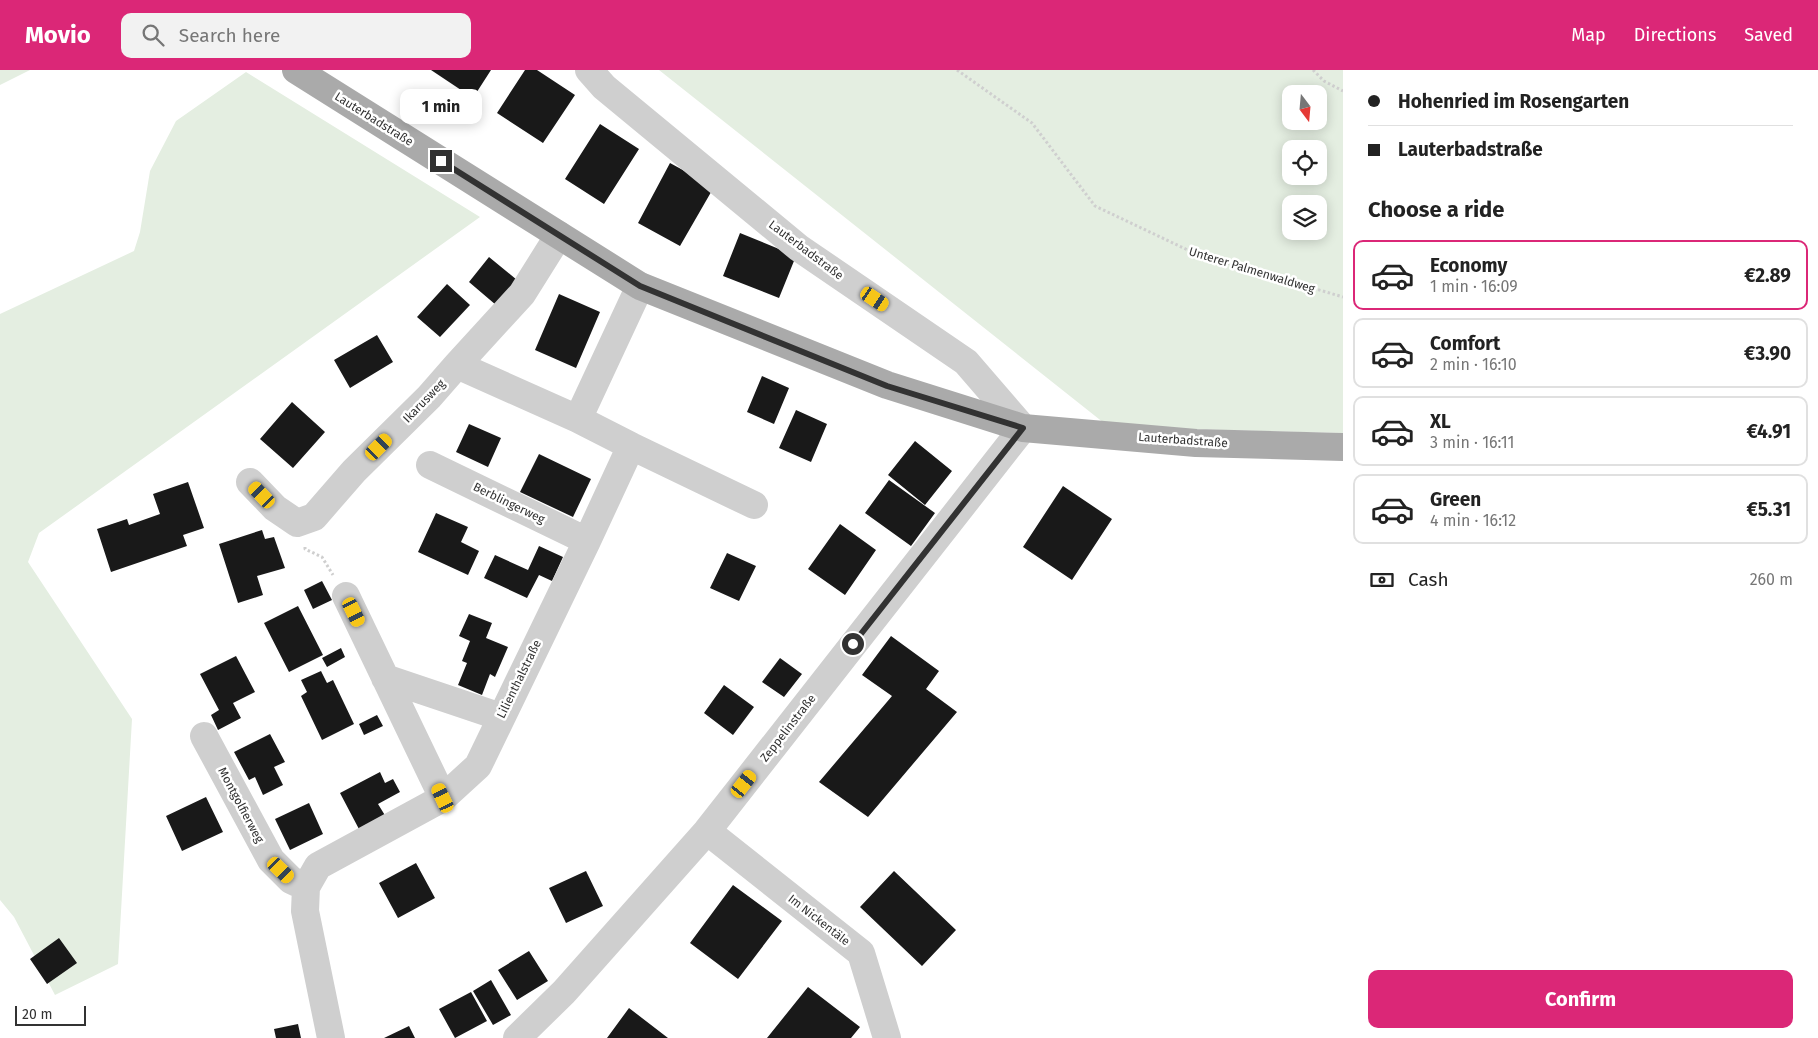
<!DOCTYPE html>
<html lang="en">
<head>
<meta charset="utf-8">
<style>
	body { margin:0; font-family:"Fira Sans",sans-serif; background:#f2f2f2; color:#222; height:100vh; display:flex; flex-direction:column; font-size:19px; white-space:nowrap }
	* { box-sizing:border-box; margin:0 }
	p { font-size:16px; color:#767676 }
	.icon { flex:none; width:28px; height:28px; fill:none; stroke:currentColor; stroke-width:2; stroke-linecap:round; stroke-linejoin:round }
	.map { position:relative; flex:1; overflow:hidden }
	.drawer { display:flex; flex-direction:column; background:#fff; width:475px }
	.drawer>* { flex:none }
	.top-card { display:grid; align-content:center; height:110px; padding:0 25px; background:#fff }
	.needle { width:32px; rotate:164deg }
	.controls { position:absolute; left:1282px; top:15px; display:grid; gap:10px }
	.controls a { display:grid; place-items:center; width:45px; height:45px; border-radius:10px; background:#fff; box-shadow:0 2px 12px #0003; font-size:25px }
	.scale { position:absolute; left:15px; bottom:12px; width:71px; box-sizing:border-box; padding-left:5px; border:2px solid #323232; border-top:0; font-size:14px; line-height:18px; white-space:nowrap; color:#323232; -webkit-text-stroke:4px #fff; paint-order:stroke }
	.end { position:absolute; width:22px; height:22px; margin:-11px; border:6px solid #323232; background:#fff; box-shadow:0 0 0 2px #fff }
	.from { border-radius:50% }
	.bubble { position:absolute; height:35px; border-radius:10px; background:#fff; box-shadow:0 2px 12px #0003; font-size:16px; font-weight:700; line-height:35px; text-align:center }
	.car { position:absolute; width:15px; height:30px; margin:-15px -8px; border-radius:6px; box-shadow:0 0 4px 1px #0007; background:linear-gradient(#f5c518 24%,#345 0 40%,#f5c518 0 76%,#345 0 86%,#f5c518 0) }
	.top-card b { display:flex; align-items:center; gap:18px; height:48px; font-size:19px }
	.top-card b+b { border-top:1px solid #e0e0e0 }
	.top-card i { width:12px; height:12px; background:#222 }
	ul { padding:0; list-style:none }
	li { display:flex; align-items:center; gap:15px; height:70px; margin:0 10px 8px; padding:0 15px; border:2px solid #e0e0e0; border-radius:10px }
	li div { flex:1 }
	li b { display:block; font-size:19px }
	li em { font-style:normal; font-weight:700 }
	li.active { border-color:#db2777 }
	li>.icon { width:45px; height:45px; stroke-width:1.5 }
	h2 { padding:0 25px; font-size:22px; line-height:60px }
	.pay { display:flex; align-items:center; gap:12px; height:55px; padding:0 25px; font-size:19px }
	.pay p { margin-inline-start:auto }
	.cta { display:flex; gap:10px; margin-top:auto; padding:10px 25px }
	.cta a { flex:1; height:58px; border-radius:10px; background:#db2777; color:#fff; font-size:20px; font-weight:700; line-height:58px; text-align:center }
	header { display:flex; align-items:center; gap:30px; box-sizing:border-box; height:70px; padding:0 25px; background:#db2777; color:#fff }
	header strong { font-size:24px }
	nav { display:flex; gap:28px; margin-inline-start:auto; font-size:18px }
	.search { width:350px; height:45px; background:#f2f2f2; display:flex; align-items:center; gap:12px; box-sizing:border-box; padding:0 18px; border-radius:10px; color:#767676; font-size:19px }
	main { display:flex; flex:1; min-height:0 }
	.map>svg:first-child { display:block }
	.green { fill:#e4eee1; fill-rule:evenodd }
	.building { fill:#191919 }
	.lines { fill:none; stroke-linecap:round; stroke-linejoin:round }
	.path { stroke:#cfcfcf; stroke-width:3; stroke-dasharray:2.5 2.5; stroke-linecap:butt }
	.minor { stroke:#cfcfcf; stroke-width:28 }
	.major { stroke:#aaa; stroke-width:28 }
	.route { stroke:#323232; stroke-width:6 }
	.labels { text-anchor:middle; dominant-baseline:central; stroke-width:5; stroke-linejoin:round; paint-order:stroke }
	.street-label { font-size:12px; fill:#323232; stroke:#fff }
</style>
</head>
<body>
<header>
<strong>Movio</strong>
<div class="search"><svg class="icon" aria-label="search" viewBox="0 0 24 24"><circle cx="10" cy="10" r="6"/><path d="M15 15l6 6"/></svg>Search here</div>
<nav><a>Map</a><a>Directions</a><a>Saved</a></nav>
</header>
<main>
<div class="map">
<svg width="1343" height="968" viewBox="0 0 1343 968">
	<rect width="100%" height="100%" fill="#fff"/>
	<!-- green -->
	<path class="green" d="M0,0h30l-30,15z
		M659,0h684v363l-234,-6zM1291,24h28v27h-28zM1291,79h28v27h-28zM1291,134h28v27h-28z
		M246,2l234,145 -441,316 -11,29 104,157 -14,245 -63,31 -41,-78 -14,-17v-586l134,-63 6,-19 10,-61 26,-50z"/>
	<!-- building -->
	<path class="building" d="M431,0h60l-18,28z
		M525,0h12l38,25 -32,48 -46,-30z
		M600,54l39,25 -35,55 -39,-25z
		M670,93l44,24 -34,59 -42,-23z
		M740,163l56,23 -17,42 -56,-22z
		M489,187l28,23 -21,25 -27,-23z
		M447,214l23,21 -30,32 -23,-20z
		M559,224l41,18 -24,56 -41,-18z
		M377,265l16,27 -43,26 -16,-28z
		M762,306l27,12 -15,36 -27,-12z
		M292,332l33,30 -32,36 -33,-29z
		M796,340l31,14 -16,38 -32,-14z
		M469,354l32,14 -13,29 -32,-15z
		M915,371l37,30 -27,34 -37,-30z
		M539,384l52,25 -18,38 -53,-25z
		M889,410l46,33 -24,33 -46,-33z
		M188,412l16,46 -21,7 4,11 -76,26 -14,-43 30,-10 2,6 31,-11 -7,-20z
		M1063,416l49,33 -40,61 -49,-33z
		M436,443l32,14 -7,15 18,9 -11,24 -50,-23z
		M840,454l36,26 -31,45 -37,-26z
		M262,460l3,9 9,-2 11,31 -28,8 6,19 -25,8 -19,-59z
		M539,476l24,11 -11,24 -13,-6 -12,23 -43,-20 11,-23 33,15z
		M727,483l29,13 -17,35 -29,-13z
		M322,511l10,19 -19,9 -9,-19z
		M298,536l25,49 -34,17 -25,-49z
		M469,544l23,9 -6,15 22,9 -13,30 -5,-3 -8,21 -24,-10 9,-22 -5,-2 8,-20 -11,-5z
		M891,566l48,35 -13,18 31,23 -89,105 -49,-35 73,-86 -30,-21z
		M341,578l4,9 -18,10 -5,-9z
		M236,586l19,36 -22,11 8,15 -23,12 -7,-15 8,-5 -19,-36z
		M780,588l22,16 -18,23 -22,-15z
		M321,601l6,12 6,-3 21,44 -32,16 -21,-44 6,-4 -6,-12z
		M724,615l30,22 -21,28 -29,-22z
		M377,645l6,11 -19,9 -5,-11z
		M270,664l15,28 -11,5 9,18 -20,10 -8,-18 -6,3 -15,-28z
		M380,702l5,11 8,-4 7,13 -22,12 8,13 -26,14 -20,-38z
		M206,727l17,35 -41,19 -16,-35z
		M309,733l14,31 -33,16 -15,-31z
		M416,793l19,35 -37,20 -19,-35z
		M586,801l17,35 -37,17 -17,-35z
		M894,801l62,59 -34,36 -62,-59z
		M733,815l49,36 -44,58 -48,-36z
		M59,868l18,25 -30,21 -17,-25z
		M529,881l19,30 -31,19 -19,-30z
		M491,910l20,35 -18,10 -20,-34z
		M808,917l52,40 -9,11h-84z
		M471,922l16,29 -32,17 -16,-29z
		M629,938l39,30h-61z
		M298,954l3,14h-25l-2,-9z
		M409,956l6,12h-31z"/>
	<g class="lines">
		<!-- path -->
		<path class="path" d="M957,0l75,53 63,83 99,47 149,44
			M1313,0l11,11 19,10
			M305,477v2l17,8 11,18"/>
		<!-- minor -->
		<path class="minor" d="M457,295l65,-71 37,-59
			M631,376l123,59
			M430,395l157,76
			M250,412l25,26 22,15 17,-6 40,-46 75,-74 28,-32 121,54
			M346,526l97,202
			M385,608l116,39
			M204,666l67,124 20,20 15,7
			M707,761l154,122 26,85
			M331,968l-26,-127 1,-24 12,-21 125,-68 35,-32 109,-225 44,-95 -53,-27 62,-133
			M517,968l47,-46 143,-161 316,-403 -57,-66 -167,-114 -195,-161 -15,-17"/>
		<!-- major -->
		<path class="major" d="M296,0l344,216 247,99 136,43 173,15 147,4"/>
	</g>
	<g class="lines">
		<!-- route -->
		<path class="route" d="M441,91l199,125 247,100 136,42 -170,216"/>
	</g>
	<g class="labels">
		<!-- street labels -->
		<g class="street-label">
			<text transform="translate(374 49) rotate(32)">Lauterbadstraße</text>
			<text transform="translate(806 180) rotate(37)">Lauterbadstraße</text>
			<text transform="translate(1252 200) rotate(17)">Unterer Palmenwaldweg</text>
			<text transform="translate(424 331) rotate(-46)">Ikarusweg</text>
			<text transform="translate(1183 370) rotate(4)">Lauterbadstraße</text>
			<text transform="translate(509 433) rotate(26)">Berblingerweg</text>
			<text transform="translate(519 609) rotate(-64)">Lilienthalstraße</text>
			<text transform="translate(788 658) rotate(-52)">Zeppelinstraße</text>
			<text transform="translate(241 735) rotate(62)">Montgolfierweg</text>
			<text transform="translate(819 850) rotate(38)">Im Nickentäle</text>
		</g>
	</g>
</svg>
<div class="controls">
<a><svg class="needle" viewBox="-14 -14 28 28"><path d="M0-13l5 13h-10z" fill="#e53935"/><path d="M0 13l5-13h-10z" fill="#767676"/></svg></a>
<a><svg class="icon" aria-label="locate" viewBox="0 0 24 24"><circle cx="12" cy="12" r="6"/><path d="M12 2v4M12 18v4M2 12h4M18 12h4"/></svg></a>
<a><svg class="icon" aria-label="layers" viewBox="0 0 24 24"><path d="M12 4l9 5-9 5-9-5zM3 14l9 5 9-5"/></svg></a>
</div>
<div class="scale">20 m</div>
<i class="end from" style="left:853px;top:574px"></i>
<i class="end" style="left:441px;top:91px"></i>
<div class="bubble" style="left:400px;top:19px;width:82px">1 min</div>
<i class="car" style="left:875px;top:229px;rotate:124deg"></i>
<i class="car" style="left:379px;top:377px;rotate:45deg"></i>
<i class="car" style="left:262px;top:425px;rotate:316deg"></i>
<i class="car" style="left:354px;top:542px;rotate:154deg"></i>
<i class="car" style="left:744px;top:714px;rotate:38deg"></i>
<i class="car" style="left:443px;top:728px;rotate:335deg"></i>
<i class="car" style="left:281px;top:800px;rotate:134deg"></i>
</div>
<section class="drawer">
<div class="top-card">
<b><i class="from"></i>Hohenried im Rosengarten</b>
<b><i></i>Lauterbadstraße</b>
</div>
<h2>Choose a ride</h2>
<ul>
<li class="active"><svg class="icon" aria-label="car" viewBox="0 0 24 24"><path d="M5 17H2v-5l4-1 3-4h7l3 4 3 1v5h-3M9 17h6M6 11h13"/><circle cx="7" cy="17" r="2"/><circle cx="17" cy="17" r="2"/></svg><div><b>Economy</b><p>1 min · 16:09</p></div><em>€2.89</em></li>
<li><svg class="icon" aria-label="car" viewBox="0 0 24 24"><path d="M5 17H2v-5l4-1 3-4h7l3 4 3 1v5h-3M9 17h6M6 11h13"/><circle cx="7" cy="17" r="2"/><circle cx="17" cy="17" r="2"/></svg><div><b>Comfort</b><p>2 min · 16:10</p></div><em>€3.90</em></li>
<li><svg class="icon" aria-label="car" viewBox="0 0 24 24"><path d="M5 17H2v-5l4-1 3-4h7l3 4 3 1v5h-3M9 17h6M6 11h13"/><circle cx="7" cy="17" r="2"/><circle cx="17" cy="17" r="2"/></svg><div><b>XL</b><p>3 min · 16:11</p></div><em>€4.91</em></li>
<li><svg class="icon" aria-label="car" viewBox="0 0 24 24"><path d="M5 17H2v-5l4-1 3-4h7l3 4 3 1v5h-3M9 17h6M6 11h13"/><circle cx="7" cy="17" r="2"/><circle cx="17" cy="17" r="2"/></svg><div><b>Green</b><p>4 min · 16:12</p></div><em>€5.31</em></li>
</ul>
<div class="pay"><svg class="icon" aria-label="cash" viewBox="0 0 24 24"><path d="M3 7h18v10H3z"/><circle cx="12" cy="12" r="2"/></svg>Cash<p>260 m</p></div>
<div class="cta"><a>Confirm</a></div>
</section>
</main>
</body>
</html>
